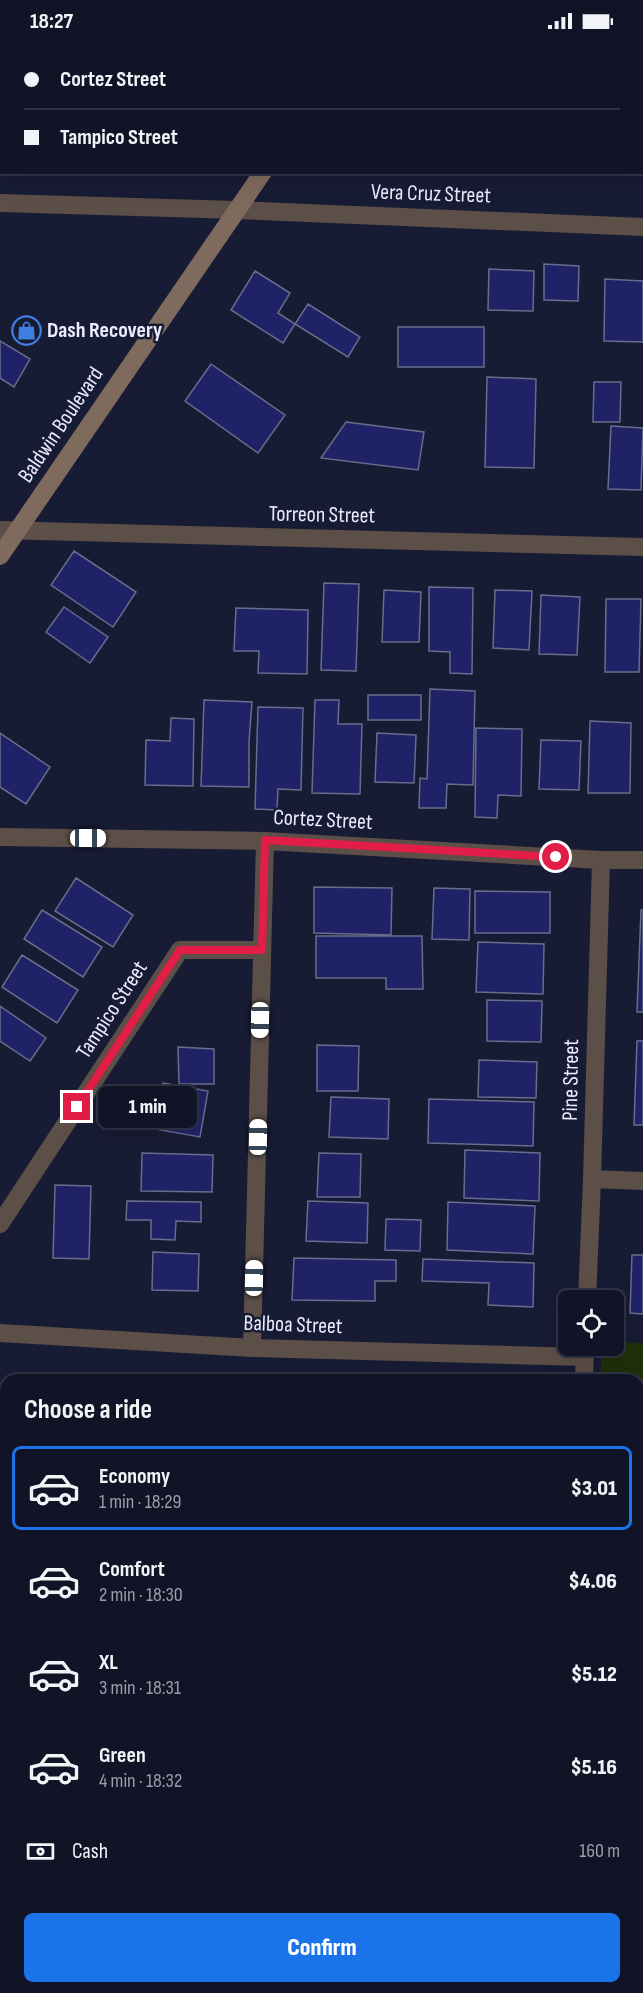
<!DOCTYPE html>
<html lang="en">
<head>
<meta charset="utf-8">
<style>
	body { margin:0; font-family:"Sofia Sans Condensed",sans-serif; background:#1e2133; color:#f1f3f6; height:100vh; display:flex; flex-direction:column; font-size:22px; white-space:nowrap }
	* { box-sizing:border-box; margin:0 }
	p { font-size:20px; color:#9c9ea7 }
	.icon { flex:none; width:33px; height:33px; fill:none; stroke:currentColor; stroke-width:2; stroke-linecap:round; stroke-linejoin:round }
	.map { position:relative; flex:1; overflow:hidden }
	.panel { position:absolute; left:0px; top:1332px; width:644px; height:620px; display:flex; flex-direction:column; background:#111427; border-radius:18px 18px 0 0; box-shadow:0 6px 24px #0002,0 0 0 2px #303344 }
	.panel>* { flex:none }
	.hud { position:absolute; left:0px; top:0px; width:644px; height:132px; box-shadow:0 6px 24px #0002,0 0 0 2px #303344; display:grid; align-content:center; height:132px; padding:0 24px; background:#111427 }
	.controls { position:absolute; left:558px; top:1248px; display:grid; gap:12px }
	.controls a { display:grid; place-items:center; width:66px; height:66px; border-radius:9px; background:#111427; box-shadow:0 6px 24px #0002,0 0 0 2px #303344; font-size:30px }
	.end { position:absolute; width:27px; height:27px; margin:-14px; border:8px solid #e11d48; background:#fff; box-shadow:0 0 0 3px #fff }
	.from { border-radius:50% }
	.bubble { position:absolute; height:42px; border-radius:9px; background:#111427; box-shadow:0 6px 24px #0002,0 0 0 2px #303344; font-size:20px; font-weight:800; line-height:42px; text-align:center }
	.car { position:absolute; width:18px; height:36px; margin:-18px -9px; border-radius:8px; box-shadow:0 0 4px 2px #0007; background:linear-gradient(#fff 24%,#345 0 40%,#fff 0 76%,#345 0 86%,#fff 0) }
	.hud b { display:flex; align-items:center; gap:21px; height:57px; font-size:22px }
	.hud b+b { border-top:2px solid #303344 }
	.hud i { width:15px; height:15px; background:#f1f3f6 }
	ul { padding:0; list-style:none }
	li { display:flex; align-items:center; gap:18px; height:84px; margin:0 12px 9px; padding:0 12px; border:3px solid transparent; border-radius:9px }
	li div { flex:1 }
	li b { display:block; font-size:22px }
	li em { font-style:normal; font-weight:800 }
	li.on { border-color:#1a73e8 }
	li>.icon { width:54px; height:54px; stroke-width:1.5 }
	h2 { padding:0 24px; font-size:27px; line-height:72px }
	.pay { display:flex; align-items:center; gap:15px; height:66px; padding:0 24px; font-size:22px }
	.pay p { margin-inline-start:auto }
	.cta { display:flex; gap:12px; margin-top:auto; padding:12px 24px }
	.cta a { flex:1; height:69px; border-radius:9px; background:#1a73e8; color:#fff; font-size:24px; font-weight:800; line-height:69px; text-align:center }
	.status { display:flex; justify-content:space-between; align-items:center; height:42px; padding:0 30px; background:#111427; direction:ltr }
	.status svg { height:16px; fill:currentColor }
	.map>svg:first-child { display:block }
	.green { fill:#1f310a }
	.building { fill:#202267; stroke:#676d8b; stroke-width:1.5 }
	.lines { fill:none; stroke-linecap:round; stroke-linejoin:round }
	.minor { stroke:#5c4f47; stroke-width:18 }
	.secondary { stroke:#7f6a5e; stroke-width:18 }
	.route { stroke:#e11d48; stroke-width:8 }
	.labels { text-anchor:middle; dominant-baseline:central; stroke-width:5; stroke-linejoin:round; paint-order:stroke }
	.street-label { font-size:22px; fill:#e9edfe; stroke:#171b34 }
	.poi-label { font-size:22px; font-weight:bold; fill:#e9edfe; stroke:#171b34; text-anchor:start }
</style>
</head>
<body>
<div class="status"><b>18:27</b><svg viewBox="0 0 49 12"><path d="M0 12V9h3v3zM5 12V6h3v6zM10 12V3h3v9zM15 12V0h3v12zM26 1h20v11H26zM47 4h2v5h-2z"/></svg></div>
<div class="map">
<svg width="643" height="1951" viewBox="0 0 643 1951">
	<rect width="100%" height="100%" fill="#171b34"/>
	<!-- green -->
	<path class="green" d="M614,1300l29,1v207h-5v-170h-38l2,-34h12z"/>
	<!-- building -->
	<path class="building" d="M544,222l35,2 -1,35 -34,-1z
		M489,227l45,2 -1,40 -45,-1z
		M255,229l35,22 -12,20 17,11 -12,19 -52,-33z
		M605,237l38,2v61l-39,-1z
		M308,262l52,33 -12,20 -53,-33z
		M398,285h86v40h-86z
		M0,299l30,18 -16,28 -14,-9z
		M211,322l74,51 -27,38 -73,-52z
		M487,335l49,2 -2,89 -49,-1z
		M594,340h27l-1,40h-27z
		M346,380l78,10 -6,38 -97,-12z
		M611,384l32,2 -2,62 -33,-1z
		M74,509l62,41 -23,35 -62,-42z
		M324,541l35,1 -3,87 -35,-1z
		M429,545l44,1 -1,86 -22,-1v-21l-21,-1z
		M384,548l37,2 -2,50h-37z
		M495,548l37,1 -3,59 -36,-2z
		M541,553l39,2 -3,58 -38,-1z
		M606,557h35l-2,73h-34z
		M64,565l44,30 -18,26 -44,-31z
		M236,566l72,2 -1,64 -49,-1 1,-22h-25z
		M430,647l45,2 -2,94 -26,-1 -1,24h-27l1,-30 7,1z
		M368,653h53v25h-53z
		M204,658l48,2 -3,39v46l-48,-1z
		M315,658h24l-1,24h24l-2,70 -48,-1z
		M258,665l45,1 -2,82 -23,-1 -1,21 -22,-1z
		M171,676l23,1 -1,67 -48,-1 1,-45 24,1z
		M590,679l41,2 -1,70h-42z
		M476,686l46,1 -1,67 -23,-1 -1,23 -22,-1z
		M0,691l50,34 -24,37 -26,-17z
		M377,691l39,2 -2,48 -39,-1z
		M541,698l40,1 -2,49 -40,-1z
		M76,836l57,37 -20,32 -58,-36z
		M314,845l78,1 -1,47 -77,-2z
		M434,846l36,1 -1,51 -37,-1z
		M475,849l75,1v41h-75z
		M42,868l60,37 -19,30 -59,-38z
		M641,868h2v102h-6z
		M316,894h106l1,53h-37v-11h-70z
		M478,900l66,2 -1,50 -67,-2z
		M22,913l56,35 -21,33 -55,-36z
		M487,958l55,1 -1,41 -54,-1z
		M0,964l46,32 -16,23 -30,-20z
		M637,999h6v84h-9z
		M317,1003l42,1 -1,45h-41z
		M178,1005l36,2v35h-35z
		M479,1018l58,2 -1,36 -58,-1z
		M163,1041l45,8 -8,46 -45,-8z
		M331,1055l58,2 -1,40 -59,-2z
		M429,1057l105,3 -1,44 -105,-3z
		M465,1108l75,3 -1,48 -75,-3z
		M142,1111l71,2 -1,37 -71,-1z
		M319,1111l42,1 -1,43h-43z
		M55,1143l36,1 -2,73 -36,-1z
		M127,1159l74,1v20l-25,-1 -1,19 -24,-1v-19h-25z
		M308,1159l60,2 -1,40 -61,-2z
		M448,1160l87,4 -2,48 -86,-4z
		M386,1177l35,1 -1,31 -35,-1z
		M153,1210l46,2 -1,37 -46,-1z
		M632,1213h11v59l-13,-1z
		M294,1216l102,2v21h-21v20l-83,-1z
		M423,1217l111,4 -1,44 -45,-2 1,-22 -67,-2z"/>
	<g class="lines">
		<!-- minor -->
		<path class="minor" d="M0,161l237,7 406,17
			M0,488l643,17
			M0,795l265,4 336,19h42
			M592,1137l51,2
			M0,1182l180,-274h82
			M587,1258l5,-121 9,-319
			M0,1291l252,15 332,9
			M252,1306l13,-507
			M584,1338l1,-34
			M638,1531h5
			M0,1661h6
			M606,1951v-5"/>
		<!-- secondary -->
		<path class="secondary" d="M351,2l1,-2
			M0,514l263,-384"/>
	</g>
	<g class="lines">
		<!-- route -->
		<path class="route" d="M77,1065l103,-157h82l3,-110 291,17"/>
	</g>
	<!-- icons -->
	<defs>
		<symbol id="shop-ring" viewBox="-11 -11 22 22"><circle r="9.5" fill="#171b34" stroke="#3f7fe0" stroke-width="1.5"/><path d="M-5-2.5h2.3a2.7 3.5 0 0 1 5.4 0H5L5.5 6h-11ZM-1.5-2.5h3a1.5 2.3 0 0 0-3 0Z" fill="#3f7fe0"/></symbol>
	</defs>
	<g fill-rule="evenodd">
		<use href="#shop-ring" x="10" y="272" width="33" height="33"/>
	</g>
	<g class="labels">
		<!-- street labels -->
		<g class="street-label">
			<text transform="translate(431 152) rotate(2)">Vera Cruz Street</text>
			<text transform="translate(61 383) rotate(-56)">Baldwin Boulevard</text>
			<text transform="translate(322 473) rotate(1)">Torreon Street</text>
			<text transform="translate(323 778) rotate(3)">Cortez Street</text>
			<text transform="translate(112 968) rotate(-57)">Tampico Street</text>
			<text transform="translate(571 1038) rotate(-89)">Pine Street</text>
			<text transform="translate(293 1283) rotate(2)">Balboa Street</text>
		</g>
		<!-- poi labels -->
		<g class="poi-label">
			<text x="47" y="288">Dash Recovery</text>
		</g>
	</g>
</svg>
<div class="controls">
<a><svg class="icon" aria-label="locate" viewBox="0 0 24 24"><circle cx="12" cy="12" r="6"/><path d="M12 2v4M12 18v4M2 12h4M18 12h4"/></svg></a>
</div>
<i class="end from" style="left:556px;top:815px"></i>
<i class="end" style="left:77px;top:1065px"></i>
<div class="bubble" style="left:98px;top:1044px;width:99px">1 min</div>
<i class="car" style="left:88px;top:796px;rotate:90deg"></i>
<i class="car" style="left:260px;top:978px;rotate:181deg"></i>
<i class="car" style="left:258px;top:1095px;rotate:1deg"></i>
<i class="car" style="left:254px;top:1236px;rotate:1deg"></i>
<div class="hud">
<b><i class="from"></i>Cortez Street</b>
<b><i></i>Tampico Street</b>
</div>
<section class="panel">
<h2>Choose a ride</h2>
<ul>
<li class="on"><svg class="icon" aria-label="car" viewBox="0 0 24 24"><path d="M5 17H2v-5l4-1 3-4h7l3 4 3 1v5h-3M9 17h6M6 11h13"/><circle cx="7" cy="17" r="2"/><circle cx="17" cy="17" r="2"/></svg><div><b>Economy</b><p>1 min · 18:29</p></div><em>$3.01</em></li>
<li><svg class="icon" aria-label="car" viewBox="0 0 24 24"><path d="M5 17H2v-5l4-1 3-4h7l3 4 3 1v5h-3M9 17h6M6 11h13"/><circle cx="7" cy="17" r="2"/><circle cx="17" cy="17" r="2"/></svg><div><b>Comfort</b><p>2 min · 18:30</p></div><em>$4.06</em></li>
<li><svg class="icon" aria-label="car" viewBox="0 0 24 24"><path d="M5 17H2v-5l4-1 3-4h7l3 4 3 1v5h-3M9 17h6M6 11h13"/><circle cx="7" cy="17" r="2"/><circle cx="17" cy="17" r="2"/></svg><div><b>XL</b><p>3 min · 18:31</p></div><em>$5.12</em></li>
<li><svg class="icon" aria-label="car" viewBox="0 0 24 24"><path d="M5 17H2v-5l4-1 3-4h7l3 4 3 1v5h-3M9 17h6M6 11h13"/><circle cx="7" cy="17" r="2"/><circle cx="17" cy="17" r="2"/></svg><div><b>Green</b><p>4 min · 18:32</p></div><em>$5.16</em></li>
</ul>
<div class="pay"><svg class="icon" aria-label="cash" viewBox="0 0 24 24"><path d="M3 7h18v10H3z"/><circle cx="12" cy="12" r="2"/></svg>Cash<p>160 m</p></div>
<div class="cta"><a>Confirm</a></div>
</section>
</div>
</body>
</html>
